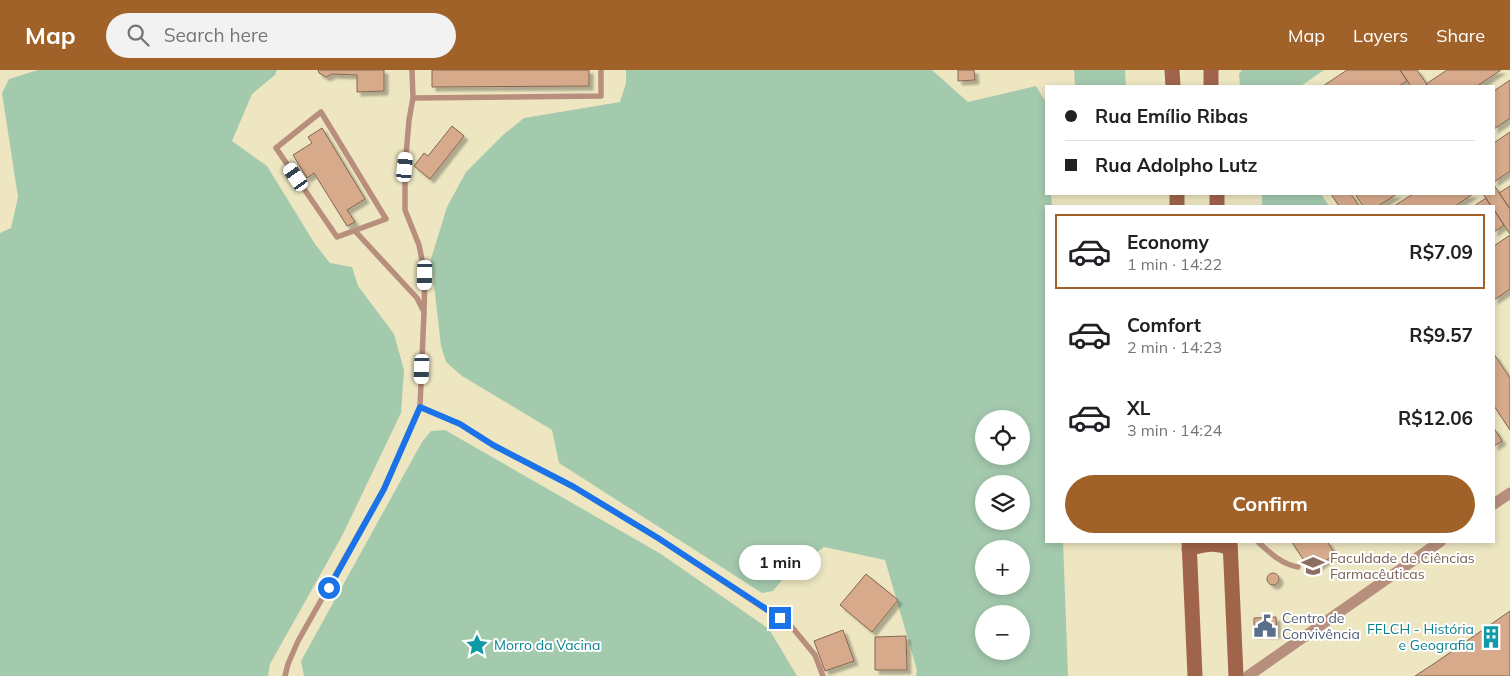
<!DOCTYPE html>
<html lang="en">
<head>
<meta charset="utf-8">
<style>
	body { margin:0; font-family:Mulish,sans-serif; background:#f2f2f2; color:#202124; height:100vh; display:flex; flex-direction:column; font-size:19px; white-space:nowrap }
	* { box-sizing:border-box; margin:0 }
	p { font-size:16px; color:#757577 }
	.icon { flex:none; width:28px; height:28px; fill:none; stroke:currentColor; stroke-width:2; stroke-linecap:round; stroke-linejoin:round }
	.map { position:relative; flex:1; overflow:hidden }
	.details { position:absolute; left:1045px; top:135px; width:450px; height:338px; display:flex; flex-direction:column; background:#fff; border-radius:0px; box-shadow:0 2px 8px #0003 }
	.details>* { flex:none }
	.hud { position:absolute; left:1045px; top:15px; width:450px; height:110px; border-radius:0px; box-shadow:0 2px 8px #0003; display:grid; align-content:center; height:110px; padding:0 20px; background:#fff }
	.buttons { position:absolute; left:975px; top:340px; display:grid; gap:10px }
	.buttons a { display:grid; place-items:center; width:55px; height:55px; border-radius:50%; background:#fff; box-shadow:0 2px 8px #0003; font-size:25px }
	.end { position:absolute; width:22px; height:22px; margin:-11px; border:6px solid #1a73e8; background:#fff; box-shadow:0 0 0 2px #fff }
	.from { border-radius:50% }
	.bubble { position:absolute; height:35px; border-radius:18px; background:#fff; box-shadow:0 2px 8px #0003; font-size:16px; font-weight:700; line-height:35px; text-align:center }
	.car { position:absolute; width:15px; height:30px; margin:-15px -8px; border-radius:6px; box-shadow:0 0 4px 1px #0007; background:linear-gradient(#fff 24%,#345 0 40%,#fff 0 76%,#345 0 86%,#fff 0) }
	.hud b { display:flex; align-items:center; gap:18px; height:48px; font-size:19px }
	.hud b+b { border-top:1px solid #e0e0e0 }
	.hud i { width:12px; height:12px; background:#202124 }
	ul { padding:9px 0 0; list-style:none }
	li { display:flex; align-items:center; gap:15px; height:75px; margin:0 10px 8px; padding:0 10px; border:2px solid transparent; border-radius:0px }
	li div { flex:1 }
	li b { display:block; font-size:19px }
	li em { font-style:normal; font-weight:700 }
	li.selected { border-color:#a1622a }
	li>.icon { width:45px; height:45px; stroke-width:1.5 }
	.action { display:flex; gap:10px; margin-top:auto; padding:10px 20px }
	.action a { flex:1; height:58px; border-radius:30px; background:#a1622a; color:#fff; font-size:20px; font-weight:700; line-height:58px; text-align:center }
	header { display:flex; align-items:center; gap:30px; box-sizing:border-box; height:70px; padding:0 25px; background:#a1622a; color:#fff }
	header strong { font-size:24px }
	nav { display:flex; gap:28px; margin-inline-start:auto; font-size:18px }
	.search { width:350px; height:45px; background:#f2f2f2; display:flex; align-items:center; gap:12px; box-sizing:border-box; padding:0 18px; border-radius:28px; color:#757577; font-size:19px }
	.map>svg:first-child { display:block }
	.green { fill:#a4caae; fill-rule:evenodd }
	.building { fill:#d7aa8b; stroke:#846651; filter:url(#shadow) }
	.lines { fill:none; stroke-linecap:round; stroke-linejoin:round }
	.lane { stroke:#b88f7c; stroke-width:5.5 }
	.street { stroke:#b88f7c; stroke-width:11 }
	.secondary { stroke:#9f6449; stroke-width:15 }
	.route { stroke:#1a73e8; stroke-width:6 }
	.labels { text-anchor:middle; dominant-baseline:central; stroke-width:4; stroke-linejoin:round; paint-order:stroke }
	.education-label { font-size:14px; fill:#785e54; stroke:#fff; text-anchor:start }
	.service-label { font-size:14px; fill:#4e5e75; stroke:#fff; text-anchor:start }
	.culture-label { font-size:14px; fill:#0d838f; stroke:#fff; text-anchor:end }
</style>
</head>
<body>
<header>
<strong>Map</strong>
<div class="search"><svg class="icon" aria-label="search" viewBox="0 0 24 24"><circle cx="10" cy="10" r="6"/><path d="M15 15l6 6"/></svg>Search here</div>
<nav><a>Map</a><a>Layers</a><a>Share</a></nav>
</header>
<div class="map">
<svg width="1510" height="606" viewBox="0 0 1510 606">
	<defs>
		<filter id="shadow"><feDropShadow dx="4" dy="4" stdDeviation="1" flood-color="#0004"/></filter>
	</defs>
	<rect width="100%" height="100%" fill="#ede6c1"/>
	<!-- green -->
	<path class="green" d="M38,0h239l-2,5 -23,19 -20,47 35,25 48,78 15,19 22,4 6,19 36,48 10,36 -3,43 -59,123 -72,128 -2,12h-268v-443l11,-5 7,-31 -16,-104 7,-14z
		M626,0h306l36,32 68,-16 10,17v91h5l1,12h-6v335h17l5,135h-152l1,-6 -32,-110 -61,-13 -38,28 -13,16 -11,2 -203,-130 -7,-33 -90,-54 -16,-14 -5,-16 -10,-87 16,-52 19,-35 37,-37 21,-17 96,-16 6,-19zM984,349h37v37h-37zM984,414h37v37h-37zM984,479h37v37h-37zM984,544h37v37h-37z
		M1074,0h51l1,16h-51z
		M1242,0h82l-23,16h-61l-1,-12z
		M1262,124h59l8,12h-67z
		M445,360l216,124 108,75 28,47h-493l-3,-15 121,-219 9,-11z"/>
	<!-- building -->
	<path class="building" d="M318,0h66v21l-27,1v-17l-25,-1 -6,3 -7,-4z
		M432,0h157v16l-157,1z
		M958,0h16l1,10 -17,1z
		M1347,0h53l7,11 -8,5h-76z
		M1400,0h17l11,16h-17z
		M1447,0h54l-24,16h-49l-2,-2z
		M1510,10v38l-16,11v-38z
		M452,56l12,10 -34,43 -16,-13 10,-13 4,3z
		M322,58l43,71 -18,11 8,12 -8,4 -33,-53 -7,5 -14,-23 19,-12 -4,-6z
		M1510,62v39l-16,11v-39z
		M1494,115l16,24v25l-16,-24v-4h-3l-8,-12h11z
		M1510,116v23l-11,-16z
		M1331,124h20l8,12h-20z
		M1355,124h42l-19,12h-15z
		M1413,124h60l-18,12h-61z
		M1486,128l5,8h-17z
		M1494,140l10,15 -10,7z
		M1510,165v54l-16,11v-54z
		M1494,284l16,24v52l-16,-24z
		M1494,358l8,13 -8,5z
		M1291,471h36l8,13 -24,17z
		M1267 509a6 6 0 1 1 12 0a6 6 0 1 1-12 0Z
		M866,504l32,26 -26,32 -32,-27z
		M1510,541v65h-95l20,-13z
		M1276,547l1,17h-23v-16z
		M843,560l11,31 -29,10 -11,-30z
		M906,566l1,34h-32v-33z"/>
	<g class="lines">
		<!-- lane -->
		<path class="lane" d="M412,0l1,28 -4,22 -4,47v43l14,35 6,30 -1,35
			M413,28l188,-2v-26
			M321,42l65,107 -49,18 -61,-89z
			M355,161l62,67 7,14 -4,95 40,17 33,21 81,42 84,51 133,88 24,29 8,21
			M1257,471c12,11 24,23 41,26
			M285,606l3,-12 10,-23 86,-152 36,-82"/>
		<!-- street -->
		<path class="street" d="M1494,434l16,-11
			M1248,606l193,-135"/>
		<!-- secondary -->
		<path class="secondary" d="M1172,0l1,16
			M1211,0v16
			M1177,124v12
			M1217,124v12
			M1189,471l6,135
			M1230,471l6,135
			M1189,479c16,-5 26,-7 41,-1"/>
	</g>
	<g class="lines">
		<!-- route -->
		<path class="route" d="M329,518l55,-99 36,-82 40,17 33,21 81,42 84,51 122,80"/>
	</g>
	<!-- icons -->
	<defs>
		<symbol id="university-bare" viewBox="-9 -9 18 18"><path d="M0-5L7-2L0 1L-7-2ZM-4 1L0 2.5L4 1V4Q0 6-4 4Z" fill="#8d6e63" stroke="#fff" stroke-width="2.5" paint-order="stroke"/></symbol>
		<symbol id="civic-bare" viewBox="-9 -9 18 18"><path d="M-.6-6.5H3V-4.5H.6V-3L4-1V1h2V6H-6V1h2V-1L-.6-3ZM-1.2 2.5V6h2.4V2.5Z" fill="#5c6f8a" stroke="#fff" stroke-width="2.5" paint-order="stroke"/></symbol>
		<symbol id="building-bare" viewBox="-9 -9 18 18"><path d="M-4-6H4V6H1V3H-1V6H-4ZM-2.5-4.3h1.7v1.8h-1.7ZM.8-4.3h1.7v1.8H.8ZM-2.5-1h1.7V.8h-1.7ZM.8-1h1.7V.8H.8Z" fill="#0f9aa8" stroke="#fff" stroke-width="2.5" paint-order="stroke"/></symbol>
		<symbol id="sight-bare" viewBox="-9 -9 18 18"><path d="M0-6L1.8-2.2L6-1.7L2.9 1.2L3.7 5.4L0 3.3L-3.7 5.4L-2.9 1.2L-6-1.7L-1.8-2.2Z" fill="#0f9aa8" stroke="#fff" stroke-width="2.5" paint-order="stroke"/></symbol>
	</defs>
	<g fill-rule="evenodd">
		<use href="#university-bare" x="1297" y="480" width="32" height="32"/>
		<use href="#civic-bare" x="1249" y="540" width="32" height="32"/>
		<use href="#building-bare" x="1475" y="551" width="32" height="32"/>
		<use href="#sight-bare" x="461" y="559" width="32" height="32"/>
	</g>
	<g class="labels">
		<!-- education labels -->
		<g class="education-label">
			<text x="1330" y="488">Faculdade de Ciências<tspan x="1330" dy="16">Farmacêuticas</tspan></text>
		</g>
		<!-- service labels -->
		<g class="service-label">
			<text x="1282" y="548">Centro de<tspan x="1282" dy="16">Convivência</tspan></text>
		</g>
		<!-- culture labels -->
		<g class="culture-label">
			<text x="1474" y="559">FFLCH - História<tspan x="1474" dy="16">e Geografia</tspan></text>
			<text x="494" y="575" text-anchor="start">Morro da Vacina</text>
		</g>
	</g>
</svg>
<div class="buttons">
<a><svg class="icon" aria-label="locate" viewBox="0 0 24 24"><circle cx="12" cy="12" r="6"/><path d="M12 2v4M12 18v4M2 12h4M18 12h4"/></svg></a>
<a><svg class="icon" aria-label="layers" viewBox="0 0 24 24"><path d="M12 4l9 5-9 5-9-5zM3 14l9 5 9-5"/></svg></a>
<a>+</a>
<a>−</a>
</div>
<i class="end from" style="left:329px;top:518px"></i>
<i class="end" style="left:780px;top:548px"></i>
<div class="bubble" style="left:739px;top:475px;width:82px">1 min</div>
<i class="car" style="left:405px;top:97px;rotate:5deg"></i>
<i class="car" style="left:296px;top:107px;rotate:325deg"></i>
<i class="car" style="left:425px;top:205px;rotate:181deg"></i>
<i class="car" style="left:422px;top:299px;rotate:182deg"></i>
<div class="hud">
<b><i class="from"></i>Rua Emílio Ribas</b>
<b><i></i>Rua Adolpho Lutz</b>
</div>
<section class="details">
<ul>
<li class="selected"><svg class="icon" aria-label="car" viewBox="0 0 24 24"><path d="M5 17H2v-5l4-1 3-4h7l3 4 3 1v5h-3M9 17h6M6 11h13"/><circle cx="7" cy="17" r="2"/><circle cx="17" cy="17" r="2"/></svg><div><b>Economy</b><p>1 min · 14:22</p></div><em>R$7.09</em></li>
<li><svg class="icon" aria-label="car" viewBox="0 0 24 24"><path d="M5 17H2v-5l4-1 3-4h7l3 4 3 1v5h-3M9 17h6M6 11h13"/><circle cx="7" cy="17" r="2"/><circle cx="17" cy="17" r="2"/></svg><div><b>Comfort</b><p>2 min · 14:23</p></div><em>R$9.57</em></li>
<li><svg class="icon" aria-label="car" viewBox="0 0 24 24"><path d="M5 17H2v-5l4-1 3-4h7l3 4 3 1v5h-3M9 17h6M6 11h13"/><circle cx="7" cy="17" r="2"/><circle cx="17" cy="17" r="2"/></svg><div><b>XL</b><p>3 min · 14:24</p></div><em>R$12.06</em></li>
</ul>
<div class="action"><a>Confirm</a></div>
</section>
</div>
</body>
</html>
